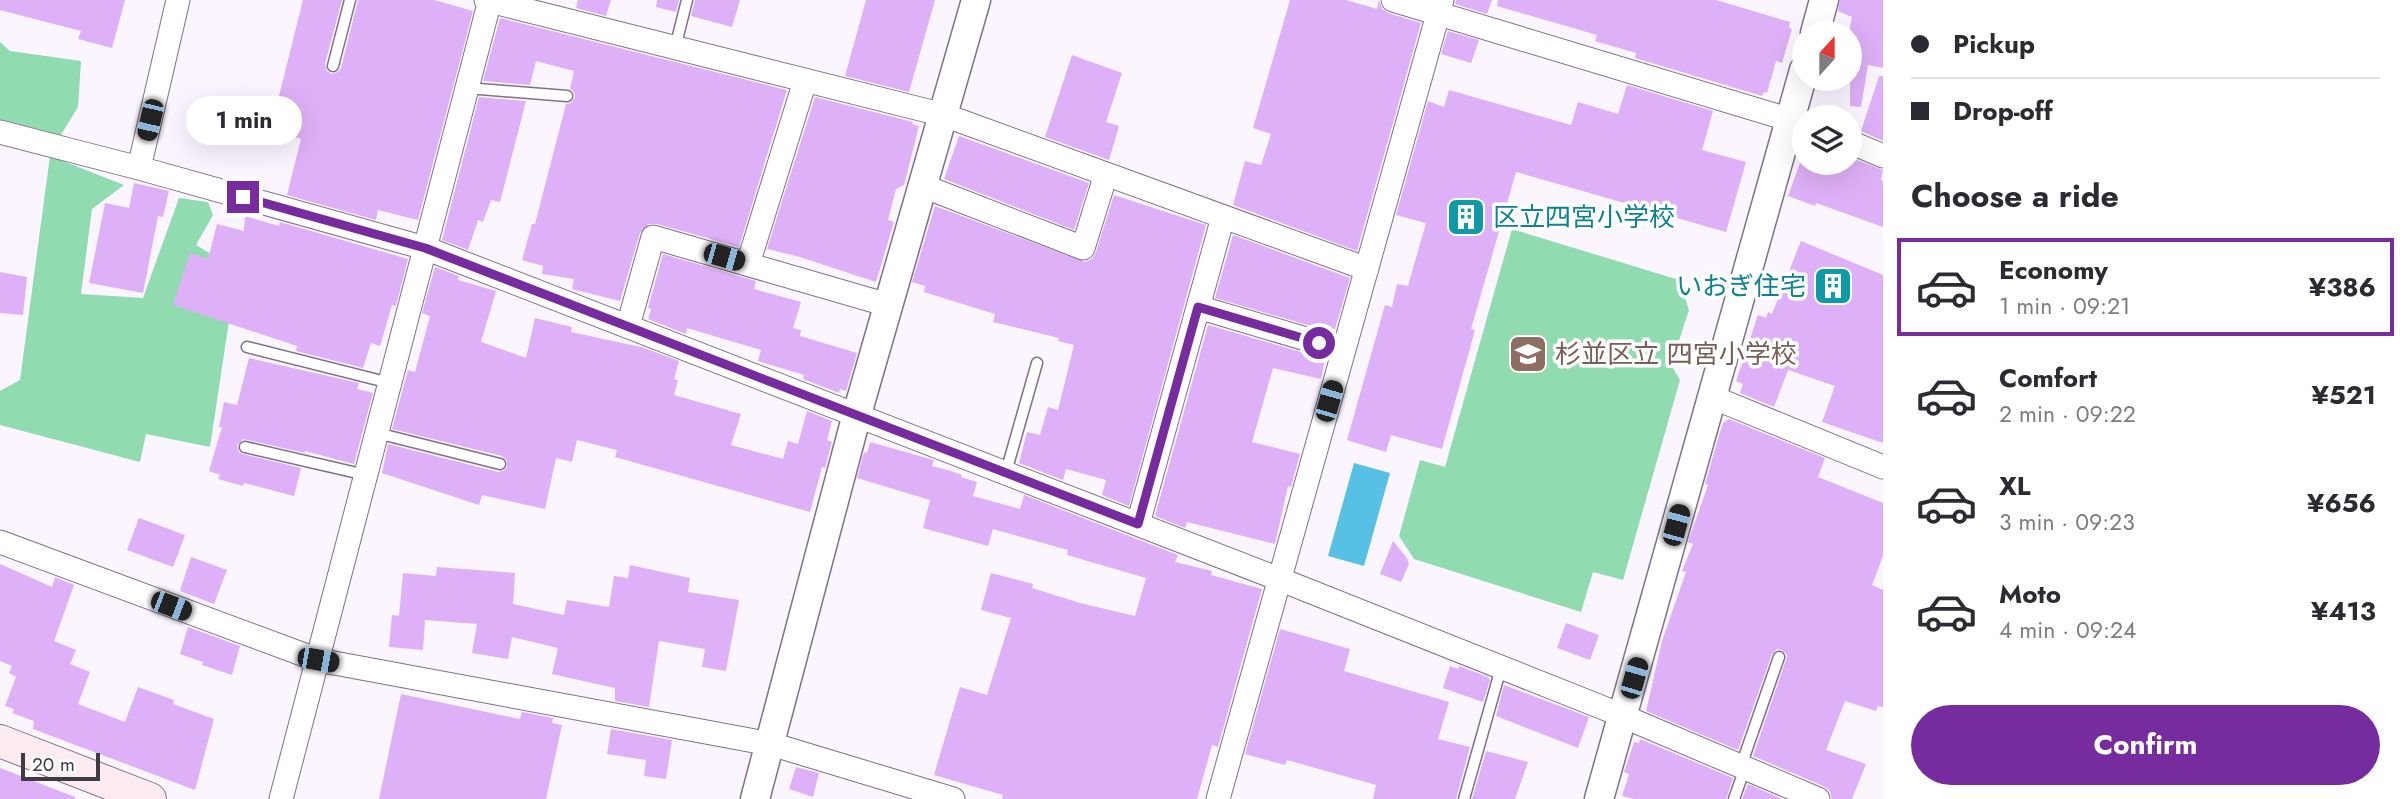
<!DOCTYPE html>
<html lang="en">
<head>
<meta charset="utf-8">
<style>
	body { margin:0; font-family:Jost,"Noto Sans JP",sans-serif; background:#f2f2f3; color:#2b2b33; height:100vh; display:flex; flex-direction:column; font-size:26px; white-space:nowrap }
	* { box-sizing:border-box; margin:0 }
	p { font-size:23px; color:#7c7c81 }
	.icon { flex:none; width:38px; height:38px; fill:none; stroke:currentColor; stroke-width:2; stroke-linecap:round; stroke-linejoin:round }
	.map { position:relative; flex:1; overflow:hidden }
	.details { display:flex; flex-direction:column; background:#fff; width:525px }
	.details>* { flex:none }
	.top-card { display:grid; align-content:center; height:154px; padding:0 28px; background:#fff }
	.needle { width:46px; rotate:21deg }
	.buttons { position:absolute; left:1792px; top:21px; display:grid; gap:14px }
	.buttons a { display:grid; place-items:center; width:70px; height:70px; border-radius:50%; background:#fff; box-shadow:0 7px 28px #0002; font-size:35px }
	.scale { position:absolute; left:21px; bottom:18px; width:79px; box-sizing:border-box; padding-left:7px; border:4px solid #403a43; border-top:0; font-size:19px; line-height:24px; white-space:nowrap; color:#403a43; -webkit-text-stroke:5px #fff; paint-order:stroke }
	.end { position:absolute; width:32px; height:32px; margin:-16px; border:9px solid #762c9f; background:#fff; box-shadow:0 0 0 4px #fff }
	.from { border-radius:50% }
	.bubble { position:absolute; height:49px; border-radius:24px; background:#fff; box-shadow:0 7px 28px #0002; font-size:23px; font-weight:700; line-height:49px; text-align:center }
	.car { position:absolute; width:21px; height:42px; margin:-21px -10px; border-radius:9px; box-shadow:0 0 5px 2px #0007; background:linear-gradient(#222 24%,#8ab4d8 0 40%,#222 0 76%,#8ab4d8 0 86%,#222 0) }
	.top-card b { display:flex; align-items:center; gap:24px; height:66px; font-size:26px }
	.top-card b+b { border-top:2px solid #e1e1e2 }
	.top-card i { width:18px; height:18px; background:#2b2b33 }
	ul { padding:0; list-style:none }
	li { display:flex; align-items:center; gap:21px; height:98px; margin:0 14px 10px; padding:0 14px; border:4px solid transparent; border-radius:0px }
	li div { flex:1 }
	li b { display:block; font-size:26px }
	li em { font-style:normal; font-weight:700 }
	li.selected { border-color:#762c9f }
	li>.icon { width:63px; height:63px; stroke-width:1.5 }
	h2 { padding:0 28px; font-size:32px; line-height:84px }
	.primary-button { display:flex; gap:14px; margin-top:auto; padding:14px 28px }
	.primary-button a { flex:1; height:80px; border-radius:42px; background:#762c9f; color:#fff; font-size:28px; font-weight:700; line-height:80px; text-align:center }
	main { display:flex; flex:1; min-height:0 }
	.map>svg:first-child { display:block }
	.green { fill:#90dbb0 }
	.water { fill:#57c1e5 }
	.building { fill:#deb0f7 }
	.lines { fill:none; stroke-linecap:round; stroke-linejoin:round }
	.service-casing { stroke:#7f7187; stroke-width:13 }
	.minor-casing { stroke:#7f7187; stroke-width:25 }
	.tertiary-casing { stroke:#7f7187; stroke-width:31 }
	.secondary-casing { stroke:#7f7187; stroke-width:34 }
	.service { stroke:#fff; stroke-width:10 }
	.minor { stroke:#fff; stroke-width:23 }
	.tertiary { stroke:#fff; stroke-width:28 }
	.secondary { stroke:#fcecf1; stroke-width:32 }
	.route { stroke:#762c9f; stroke-width:9 }
	.labels { text-anchor:middle; dominant-baseline:central; stroke-width:7; stroke-linejoin:round; paint-order:stroke }
	.culture-label { font-size:26px; fill:#0d838f; stroke:#fff; text-anchor:start }
	.education-label { font-size:26px; fill:#785e54; stroke:#fff; text-anchor:start }
</style>
</head>
<body>
<main>
<div class="map">
<svg width="1883" height="799" viewBox="0 0 1883 799">
	<rect width="100%" height="100%" fill="#fbf5ff"/>
	<!-- green -->
	<path class="green" d="M0,42l10,9 71,10 -3,46 -19,31 -59,-15z
		M50,156l74,29 -32,24 -11,85 62,4 36,-100 29,4 5,13 -17,30 35,21 4,15 -25,166 -64,-13 -6,28 -140,-37v-34l20,-11z
		M1512,229l167,51 10,30 -18,55 9,15 -57,200 -30,-8 -12,40 -167,-53 -15,-23 21,-76 25,7z"/>
	<!-- water -->
	<path class="water" d="M1354,463l36,10 -26,93 -36,-10z"/>
	<!-- building -->
	<path class="building" d="M0,0h125l-13,48 -34,-9 3,-8 -81,-21z
		M303,0h39l-17,64 2,7 5,3 6,-2 3,-4 17,-68h76l39,11 -55,209 -40,-10 -2,10 -89,-25 14,-56 -42,-12 7,-25 11,2z
		M578,0h33l-5,16 -30,-8z
		M657,0h22l-3,12 -20,-5z
		M695,0h45l-8,27 -41,-11z
		M866,0h69l-26,92 -64,-16z
		M1290,0h56l31,9 2,-9 3,9 6,4 33,10 -64,228 -124,-46 12,-44 16,4 10,-31 -18,-6z
		M1456,0h36l-5,14 -32,-10z
		M1498,0h218l74,22 -1,6 3,1 -10,34 -6,-2 -9,32 -3,-1 -2,4 -127,-38 1,-5 -41,-12 2,-6 -100,-29z
		M1840,0h43v68l-15,-3 -7,42 -11,-1v-80l2,-9 -14,-6z
		M500,18l287,72 -48,157 -82,-23h-8l-9,9 -20,68 -48,-12 2,-10 -32,-5 1,-8 -21,-6 10,-36h3l31,-120 5,-1 4,-6 -1,-5 -4,-3 4,-18 -38,-10 -6,24 -47,-4z
		M1448,31l31,9 -8,23 -30,-9z
		M1072,55l50,18 -16,49 13,4 -10,34 -64,-23z
		M1879,76h4v65l-22,-10z
		M1627,85l86,26 -11,39 44,12 -20,70 -210,-60 -45,157 4,1 -33,119 -51,-14 -5,17 -39,-12 38,-135 7,2 5,-23 11,2 18,-63 -30,-8 32,-114 16,6 5,-17 122,35 7,-23 40,12z
		M479,97l47,4 -26,101 -9,-2 -8,22 -5,-2 -10,30 -26,-10z
		M815,97l98,25 -1,2 7,2 -15,59 -8,4 -8,31 6,2 -18,60 -76,-25 -33,-8z
		M959,136l130,47 -15,47 -130,-51z
		M1852,158l31,12 -2,10 2,1v46l-36,-13 -31,-11 -1,3 -27,-10 12,-33h50z
		M134,183l35,8 -6,26 -5,-1 -15,77 -54,-10 16,-80 24,5z
		M1114,195l92,30 -77,281 -27,-11 4,-15 -40,-11 -3,11 -44,-17 8,-31 13,3 8,-28 10,3 16,-65 -16,-4 1,-3 -66,-16 2,-8 -71,-22 1,-6 -13,-4 23,-76 150,56 7,-3 4,-7z
		M245,216l34,10 1,-4 128,37 -12,47 -4,-1 -12,41 -9,-3 -8,25 -67,-17 1,-5 -124,-41 17,-52 18,6 9,-35 27,7z
		M1233,235l117,43 -15,51 -4,3 -116,-34z
		M1801,241l82,34v168l-61,-21 13,-36 -47,-16 -14,37 -34,-14 3,-9 -7,-3 22,-66 8,3 2,-6 4,2z
		M663,254l93,27 -2,8 47,13 -8,26 8,2 -1,6 57,17 -11,38 -6,-2 -1,4 -36,-14 1,-4 -46,-14 3,-11 -74,-22 -1,6 -38,-15 3,-10 -3,-1z
		M435,267l24,9 -1,4 38,11 -15,51 45,16 9,-40 37,9 -1,5 70,15 38,14 -5,18 4,1 -4,15 67,19 -10,31 52,14 5,-18 10,3 9,-33 25,10 -5,19 5,2 -7,26 -3,-1 -12,45 -195,-55 2,-7 -40,-10 -5,22 -16,-4 -11,51 -63,-14 -3,10 -97,-32 6,-29 110,28 5,-1 4,-4v-6l-5,-5 -110,-27 16,-59 7,2 15,-56 -8,-3z
		M0,272l27,5 -4,38 -23,-2z
		M1208,325l117,34 -4,20 -48,-11 -21,74 48,12 -9,33 -3,-1 -13,58 -88,-22 -2,6 -30,-12z
		M249,358l110,25 -2,6 16,4 -19,71 -49,-13v2l-62,-14 -6,7 2,6 4,2 58,14 -7,28 -50,-13 -1,3 -25,-7 2,-4 -11,-4 13,-44h-3l5,-25 13,3z
		M1729,419l96,39 -7,19 65,26v53l-11,29 11,5v117l-5,-1 -2,5 -31,-10 -19,49 40,14 -14,35h-20l-2,-8 -7,-5 -70,-30 33,-96 1,-5 -5,-5 -5,-1 -5,5 -34,96 -92,-39 16,-70 24,-69 -4,-1 11,-27 -5,-2 20,-57 -3,-1 15,-52 3,-9z
		M870,442l60,17 4,1 -2,6 19,5 11,4 -1,2 16,5 -4,14 47,13 4,-14 154,60 -3,7 37,9 -1,4 51,14 -44,158 -6,-2 -15,54h-195l1,-4 -69,-20 26,-88 27,8 24,-77 -30,-8 10,-37 42,11 -1,4 48,15 55,13 11,-38 -79,-23 1,-5 -75,-21 -5,17 -65,-18 7,-28 -73,-22 7,-26 3,1z
		M139,518l46,17 -12,32 -46,-17z
		M1393,541l14,17 2,6 -8,18 -21,-8z
		M191,557l36,13 -13,34 -34,-13z
		M0,564l52,23 3,-10 19,8 -20,56 22,9 -6,14 20,8 -12,32 47,18 13,-35 36,13 -1,4 41,15 -19,71 -162,-61 1,-8 -22,-8 2,-4 -9,-3 11,-29 -7,-4 3,-7 -12,-5z
		M630,565l60,13 -2,14 51,8 -13,71 -24,-4 3,-18 -46,-8 -10,66 -34,-6v-13l-63,-14 6,-26 -46,-11 -4,22 -36,-6 5,-29 -52,-4 -2,30 -34,-3 3,-32 7,1 4,-43 33,3 1,-9 78,6 -2,31 51,11 3,-15 42,7 5,-31 14,2z
		M1566,623l33,12 -9,25 -33,-12z
		M188,627l52,19 -8,29 -30,-10 1,-3 -23,-8z
		M1280,629l70,20 -6,22 105,31 -11,37 32,8 -14,52h-83l3,-14 -89,-25 -2,5 -40,-11z
		M1450,666l8,3 1,-3 29,11 2,3 -7,22 -40,-14z
		M1504,685l85,32 -11,31 -82,-32z
		M401,694l119,25 2,-7 31,6 -1,5 10,2 -16,74h-167z
		M611,729l61,11 -6,39 -22,-3 2,-16 -39,-6z
		M1640,739l93,39 -7,21h-92l-12,-3 7,-22 -5,-2 10,-30 5,1z
		M1486,751l42,11 -13,37h-43z
		M796,767l23,6 -6,24 -24,-8z
		M0,768l75,29v2h-75z
		M1748,784l34,15h-40z"/>
	<g class="lines">
		<defs>
			<path id="service" d="M675,48l12,-48
				M333,66l17,-66
				M467,88l100,8
				M247,347l143,36
				M377,433l123,31
				M245,447l121,28
				M1006,472l31,-109
				M1741,766l38,-109
				M1464,799l37,-131
				M1734,799l11,-31"/>
			<path id="minor" d="M486,0l458,115 423,154
				M1393,0l411,124
				M0,132l139,36 286,80 854,331 327,130 212,90
				M1850,142l33,14
				M139,168l39,-168
				M923,186l160,62 23,-74
				M748,264l57,-183
				M1198,307l145,43
				M628,326l25,-89 235,68
				M1712,397l171,70
				M1138,524l85,-307
				M0,542l318,118 453,84 182,55
				M281,799l209,-799
				M1218,799l224,-799"/>
			<path id="tertiary" d="M1815,33l9,-33
				M755,799l102,-385 119,-414
				M1599,799l205,-729"/>
			<path id="secondary" d="M0,741l150,58"/>
		</defs>
		<!-- service casing -->
		<use href="#service" class="service-casing"/>
		<!-- minor casing -->
		<use href="#minor" class="minor-casing"/>
		<!-- tertiary casing -->
		<use href="#tertiary" class="tertiary-casing"/>
		<!-- secondary casing -->
		<use href="#secondary" class="secondary-casing"/>
		<!-- service -->
		<use href="#service" class="service"/>
		<!-- minor -->
		<use href="#minor" class="minor"/>
		<!-- tertiary -->
		<use href="#tertiary" class="tertiary"/>
		<!-- secondary -->
		<use href="#secondary" class="secondary"/>
	</g>
	<g class="lines">
		<!-- route -->
		<path class="route" d="M243,197l182,51 713,276 60,-217 121,36"/>
	</g>
	<!-- icons -->
	<defs>
		<symbol id="building-square" viewBox="-11 -11 22 22"><rect x="-9" y="-9" width="18" height="18" rx="4" fill="#0f9aa8" stroke="#fff"/><path d="M-4-6H4V6H1V3H-1V6H-4ZM-2.5-4.3h1.7v1.8h-1.7ZM.8-4.3h1.7v1.8H.8ZM-2.5-1h1.7V.8h-1.7ZM.8-1h1.7V.8H.8Z" fill="#fff"/></symbol>
		<symbol id="school-square" viewBox="-11 -11 22 22"><rect x="-9" y="-9" width="18" height="18" rx="4" fill="#8d6e63" stroke="#fff"/><path d="M0-5L7-2L0 1L-7-2ZM-4 1L0 2.5L4 1V4Q0 6-4 4Z" fill="#fff"/></symbol>
	</defs>
	<g fill-rule="evenodd">
		<use href="#building-square" x="1444" y="195" width="44" height="44"/>
		<use href="#building-square" x="1811" y="264" width="44" height="44"/>
		<use href="#school-square" x="1506" y="332" width="44" height="44"/>
	</g>
	<g class="labels">
		<!-- culture labels -->
		<g class="culture-label">
			<text x="1493" y="217">区立四宮小学校</text>
			<text x="1806" y="286" text-anchor="end">いおぎ住宅</text>
		</g>
		<!-- education labels -->
		<g class="education-label">
			<text x="1555" y="354">杉並区立 四宮小学校</text>
		</g>
	</g>
</svg>
<div class="buttons">
<a><svg class="needle" viewBox="-14 -14 28 28"><path d="M0-13l5 13h-10z" fill="#e53935"/><path d="M0 13l5-13h-10z" fill="#7c7c81"/></svg></a>
<a><svg class="icon" aria-label="layers" viewBox="0 0 24 24"><path d="M12 4l9 5-9 5-9-5zM3 14l9 5 9-5"/></svg></a>
</div>
<div class="scale">20 m</div>
<i class="end from" style="left:1319px;top:343px"></i>
<i class="end" style="left:243px;top:197px"></i>
<div class="bubble" style="left:186px;top:96px;width:116px">1 min</div>
<i class="car" style="left:150px;top:120px;rotate:193deg"></i>
<i class="car" style="left:724px;top:257px;rotate:106deg"></i>
<i class="car" style="left:1329px;top:401px;rotate:16deg"></i>
<i class="car" style="left:1676px;top:525px;rotate:15deg"></i>
<i class="car" style="left:171px;top:606px;rotate:111deg"></i>
<i class="car" style="left:318px;top:660px;rotate:100deg"></i>
<i class="car" style="left:1634px;top:678px;rotate:16deg"></i>
</div>
<section class="details">
<div class="top-card">
<b><i class="from"></i>Pickup</b>
<b><i></i>Drop-off</b>
</div>
<h2>Choose a ride</h2>
<ul>
<li class="selected"><svg class="icon" aria-label="car" viewBox="0 0 24 24"><path d="M5 17H2v-5l4-1 3-4h7l3 4 3 1v5h-3M9 17h6M6 11h13"/><circle cx="7" cy="17" r="2"/><circle cx="17" cy="17" r="2"/></svg><div><b>Economy</b><p>1 min · 09:21</p></div><em>¥386</em></li>
<li><svg class="icon" aria-label="car" viewBox="0 0 24 24"><path d="M5 17H2v-5l4-1 3-4h7l3 4 3 1v5h-3M9 17h6M6 11h13"/><circle cx="7" cy="17" r="2"/><circle cx="17" cy="17" r="2"/></svg><div><b>Comfort</b><p>2 min · 09:22</p></div><em>¥521</em></li>
<li><svg class="icon" aria-label="car" viewBox="0 0 24 24"><path d="M5 17H2v-5l4-1 3-4h7l3 4 3 1v5h-3M9 17h6M6 11h13"/><circle cx="7" cy="17" r="2"/><circle cx="17" cy="17" r="2"/></svg><div><b>XL</b><p>3 min · 09:23</p></div><em>¥656</em></li>
<li><svg class="icon" aria-label="car" viewBox="0 0 24 24"><path d="M5 17H2v-5l4-1 3-4h7l3 4 3 1v5h-3M9 17h6M6 11h13"/><circle cx="7" cy="17" r="2"/><circle cx="17" cy="17" r="2"/></svg><div><b>Moto</b><p>4 min · 09:24</p></div><em>¥413</em></li>
</ul>
<div class="primary-button"><a>Confirm</a></div>
</section>
</main>
</body>
</html>
